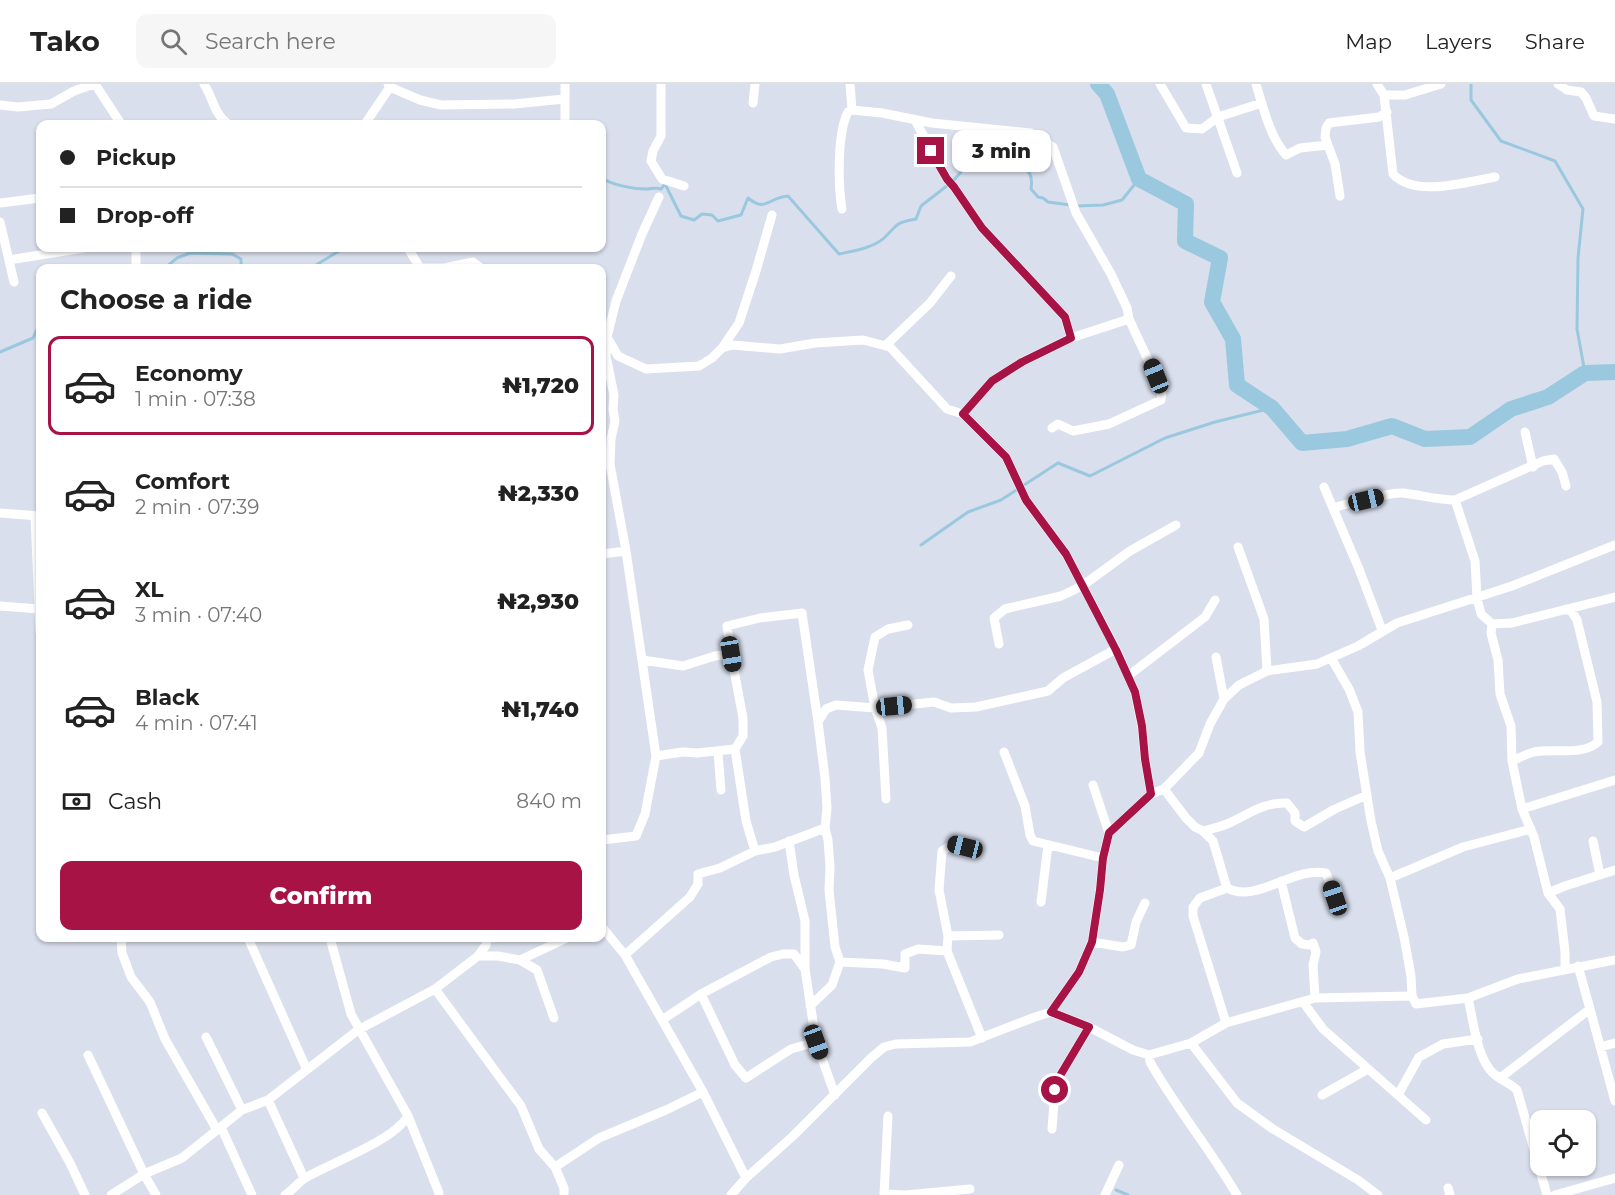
<!DOCTYPE html>
<html lang="en">
<head>
<meta charset="utf-8">
<style>
	body { margin:0; font-family:Montserrat,sans-serif; background:#f6f6f6; color:#222; height:100vh; display:flex; flex-direction:column; font-size:22px; white-space:nowrap }
	* { box-sizing:border-box; margin:0 }
	p { font-size:20px; color:#767676 }
	.icon { flex:none; width:33px; height:33px; fill:none; stroke:currentColor; stroke-width:2; stroke-linecap:round; stroke-linejoin:round }
	.map { position:relative; flex:1; overflow:hidden }
	.side { position:absolute; left:36px; top:180px; width:570px; height:678px; display:flex; flex-direction:column; background:#fff; border-radius:12px; box-shadow:0 2px 4px #0004 }
	.side>* { flex:none }
	.hud { position:absolute; left:36px; top:36px; width:570px; height:132px; border-radius:12px; box-shadow:0 2px 4px #0004; display:grid; align-content:center; height:132px; padding:0 24px; background:#fff }
	.buttons { position:absolute; left:1530px; top:1026px; display:grid; gap:12px }
	.buttons a { display:grid; place-items:center; width:66px; height:66px; border-radius:12px; background:#fff; box-shadow:0 2px 4px #0004; font-size:30px }
	.end { position:absolute; width:27px; height:27px; margin:-14px; border:8px solid #a81345; background:#fff; box-shadow:0 0 0 3px #fff }
	.from { border-radius:50% }
	.bubble { position:absolute; height:42px; border-radius:12px; background:#fff; box-shadow:0 2px 4px #0004; font-size:20px; font-weight:800; line-height:42px; text-align:center }
	.car { position:absolute; width:18px; height:36px; margin:-18px -9px; border-radius:8px; box-shadow:0 0 4px 2px #0007; background:linear-gradient(#222 24%,#8ab4d8 0 40%,#222 0 76%,#8ab4d8 0 86%,#222 0) }
	.hud b { display:flex; align-items:center; gap:21px; height:57px; font-size:22px }
	.hud b+b { border-top:2px solid #e0e0e0 }
	.hud i { width:15px; height:15px; background:#222 }
	ul { padding:0; list-style:none }
	li { display:flex; align-items:center; gap:18px; height:99px; margin:0 12px 9px; padding:0 12px; border:3px solid transparent; border-radius:12px }
	li div { flex:1 }
	li b { display:block; font-size:22px }
	li em { font-style:normal; font-weight:800 }
	li.selected { border-color:#a81345 }
	li>.icon { width:54px; height:54px; stroke-width:1.5 }
	h2 { padding:0 24px; font-size:27px; line-height:72px }
	.pay { display:flex; align-items:center; gap:15px; height:66px; padding:0 24px; font-size:22px }
	.pay p { margin-inline-start:auto }
	.action { display:flex; gap:12px; margin-top:auto; padding:12px 24px }
	.action a { flex:1; height:69px; border-radius:12px; background:#a81345; color:#fff; font-size:24px; font-weight:800; line-height:69px; text-align:center }
	header { display:flex; align-items:center; gap:36px; box-sizing:border-box; height:84px; padding:0 30px; background:#fff; border-bottom:2px solid #e0e0e0 }
	header strong { font-size:28px }
	nav { display:flex; gap:33px; margin-inline-start:auto; font-size:21px }
	.search { width:420px; height:54px; background:#f6f6f6; display:flex; align-items:center; gap:15px; box-sizing:border-box; padding:0 21px; border-radius:12px; color:#767676; font-size:22px }
	.map>svg:first-child { display:block }
	.lines { fill:none; stroke-linecap:round; stroke-linejoin:round }
	.stream { stroke:#9ac8de; stroke-width:3 }
	.river { stroke:#9ac8de; stroke-width:16 }
	.street { stroke:#fff; stroke-width:9 }
	.route { stroke:#a81345; stroke-width:8 }
</style>
</head>
<body>
<header>
<strong>Tako</strong>
<div class="search"><svg class="icon" aria-label="search" viewBox="0 0 24 24"><circle cx="10" cy="10" r="6"/><path d="M15 15l6 6"/></svg>Search here</div>
<nav><a>Map</a><a>Layers</a><a>Share</a></nav>
</header>
<div class="map">
<svg width="1615" height="1111" viewBox="0 0 1615 1111">
	<rect width="100%" height="100%" fill="#dadfed"/>
	<g class="lines">
		<!-- stream -->
		<path class="stream" d="M1471,0v16l30,41 54,20 28,48 -5,49 -1,71 8,44
			M602,94c10,7 31,11 44,11 6,0 8,-2 15,0l4,-5 16,32 13,4 8,-6 10,1 6,6 23,-6 7,-17c18,15 21,-1 40,-2l51,58c14,-3 34,-6 45,-16 15,-14 10,-15 32,-19l5,-13 27,-21
			M953,97l8,-9c-3,-13 -12,-33 6,-40l17,7 17,-5c12,4 11,12 16,21l-3,3 3,7c13,5 16,10 14,24l7,8 5,1 5,4 22,3
			M1077,122l26,-1 19,-5 17,-21
			M165,184l12,-10 13,-5 42,1 9,5v9
			M311,184l33,-20
			M0,268l33,-14 7,-15
			M921,461l47,-33 33,-12 57,-37 32,13 75,-38 50,-16 57,-14
			M1116,1106l12,5"/>
		<!-- river -->
		<path class="river" d="M1098,0l9,10 32,85 47,25 -1,37 35,17 -8,44 21,37 4,46 35,23 30,35 45,-4 45,-13 33,13 45,-2 41,-28 37,-12 37,-24 30,-1"/>
		<!-- street -->
		<path class="street" d="M95,0l26,40
			M204,0c9,14 10,30 24,40
			M565,0v40
			M661,0v52l-8,15 -2,10 11,18 22,7
			M1160,0l26,44 16,1 16,-12 44,-14
			M1206,0l31,89
			M1256,0c7,23 14,53 30,71l14,-7 27,-3
			M1377,0l7,11 9,79c22,24 73,8 102,3
			M1558,0l9,6 14,2 5,6 8,18 21,3
			M390,3l30,13 21,5 73,-1 50,-5
			M1384,11h21l36,-11
			M753,19l2,-19
			M0,21l18,2 33,-3 23,-13 20,-7
			M852,26l30,3 50,10 99,10 22,14 23,66 35,61 16,34 2,11 33,71 -1,10 -52,24 -36,7 -15,-7 -6,4
			M915,36l32,59 7,8 28,41 83,89 6,21
			M365,40l25,-37 -2,-3
			M1340,112l-5,-32 -10,-27 1,-9 3,-5 50,-6 8,-5
			M0,119l40,-5
			M842,125c-4,-24 -5,-76 6,-97l4,-2 -2,-26
			M0,138l14,60
			M136,164v20
			M408,164l12,20
			M9,176l75,-12
			M419,184h25l29,-6 8,6
			M602,252l5,1 11,19 28,13 53,-3 13,-8 10,-10 10,-3 48,4 35,-6 48,-3 27,7 57,62 16,5 43,43 20,43 40,54 50,95 19,43 7,35 3,32 6,35
			M885,262l45,-43 21,-27
			M722,264l17,-25 17,-52 16,-56
			M963,330l29,-33 30,-19 49,-24 58,-19
			M1525,348l8,35
			M1324,403l35,82 23,61
			M1455,416l88,-39 11,-2 8,13 4,14
			M1333,424c13,-4 58,-16 70,-15 18,2 34,7 52,7l20,61 2,37 4,16 11,10 20,-1 103,-26
			M0,429l39,3
			M35,432l5,116
			M1238,463l26,72 3,52
			M602,470l24,-3
			M0,522l39,3
			M1492,540l-1,9 7,27 2,34 11,32 1,35 10,48 12,28 14,56 12,16 5,43v16
			M999,560l-5,-26 11,-9 56,-13 21,-10 48,-35 46,-26
			M731,570l12,64v18l-8,13 11,72 9,30 20,-4 50,-19
			M1216,573l8,42
			M1331,574l18,31 9,23 2,40 11,69 7,30 12,27 14,59 7,39 1,20
			M642,576l41,6 32,-10 16,-2 -4,-28 33,-8 42,-5 16,109
			M1128,592l77,-59 10,-17
			M718,668l3,38
			M1004,668l21,54 5,29 3,6 70,17
			M656,672l27,-4 14,1 38,-4
			M1512,677c7,-3 14,-7 22,-9 19,-4 49,4 64,-10l-1,-40 -20,-82 -5,-8 -6,-3
			M1093,701l16,48
			M1164,705l22,29 9,9 8,4 10,10 14,47c30,16 66,-22 99,-15l9,25
			M886,715l-4,-71 -7,-20 -7,-38 7,-33 13,-8 20,-4
			M1522,725l93,-29
			M1203,747c8,-2 17,-4 24,-7 21,-9 36,-22 60,-21l8,10v8l9,6 31,-18 32,-14
			M602,756l34,-4 9,-22 11,-58 -30,-205 -16,-87 1,-25 4,-18 -2,-12 1,-14 -8,-39 1,-19 9,-36 26,-67 17,-37
			M789,757l5,34 11,46v48l11,73 19,53
			M1593,757l7,34
			M1390,794l73,-31 68,-18
			M1281,797l14,57 7,6 8,1 3,-2 3,9 -3,13 2,33
			M1548,809l17,-7 50,-16
			M1041,818l7,-57
			M602,843l23,28 78,137 43,86
			M948,852l51,-1
			M121,854l1,15 9,24 19,25 15,37 52,91
			M248,854l59,132
			M330,854l21,76 57,102 31,77
			M1092,858l31,5 8,-2 5,-23 9,-19
			M947,867l1,-15 -9,-46 3,-39 11,-7 12,3
			M625,871l65,-58 8,-13v-10l22,-6 35,-17
			M478,872h20l22,4 47,-22
			M520,876l17,10 17,48
			M840,878l-5,-15 -6,-57 1,-23 -2,-27 -3,-12 2,-20 -2,-30 -7,-56 8,-13 10,-4 39,3 59,-6 17,6 25,-1 72,-16 15,-13 53,-29
			M435,905l86,117 18,43 16,18 9,21v7
			M701,910l34,71 11,13 45,-29 25,-7
			M1468,914c5,21 9,62 26,76 8,7 16,9 23,16l30,105
			M1303,918l20,27 103,91
			M810,922l22,-21 8,-23 43,2 22,4v-14l13,-5 29,2 35,87
			M1590,925l25,92
			M1051,928l28,-40 13,-30 8,-52 3,-32 6,-25 42,-39 13,-5 35,-36 11,-29 14,-25 15,-14 28,-14 50,-7 41,-18 39,-23 115,-37 103,-41
			M662,936l39,-26 70,-37 12,-3h11l11,15
			M1226,939l-33,-107v-9l7,-9 27,-10
			M206,953l36,73
			M1191,959l46,60 36,26 85,51 20,15
			M1600,963l15,-4
			M88,971l56,119 12,21
			M1149,971l1,7c26,46 60,87 87,133
			M1500,994l90,-69 -12,-43
			M1322,1011l46,-26
			M1398,1011l21,-38 24,-13 35,-5
			M268,1016l36,78
			M42,1029l28,50 15,32
			M221,1043l31,68
			M1052,1045l3,-39 6,-16 28,-47
			M555,1083l44,-29 67,-28 37,-18
			M1448,1104l2,7
			M884,1110l21,1 65,-6
			M111,1111l33,-21 38,-16 60,-48 26,-10 90,-70 77,-41 43,-33 8,-11 1,-7
			M285,1111c8,-5 14,-14 22,-18 26,-15 86,-36 101,-61
			M731,1111l15,-17 47,-42 78,-78 13,-11 12,-3 74,-2 65,-25 16,-5 38,15 44,23 16,5 42,-12 35,-20 89,-25 97,-2 4,8 52,-6 50,-19 97,-19
			M884,1111l4,-79
			M1105,1111l14,-30
			M1555,1111l60,-17"/>
	</g>
	<g class="lines">
		<!-- route -->
		<path class="route" d="M931,67l16,28 7,8 28,41 83,89 6,21 -49,24 -30,19 -29,33 43,43 20,43 40,54 50,96 19,42 7,34 3,33 6,35 -42,39 -6,25 -3,32 -8,52 -13,30 -28,40 38,15 -28,47 -6,16"/>
	</g>
</svg>
<div class="buttons">
<a><svg class="icon" aria-label="locate" viewBox="0 0 24 24"><circle cx="12" cy="12" r="6"/><path d="M12 2v4M12 18v4M2 12h4M18 12h4"/></svg></a>
</div>
<i class="end from" style="left:1055px;top:1006px"></i>
<i class="end" style="left:931px;top:67px"></i>
<div class="bubble" style="left:952px;top:46px;width:99px">3 min</div>
<i class="car" style="left:1156px;top:292px;rotate:338deg"></i>
<i class="car" style="left:1366px;top:416px;rotate:77deg"></i>
<i class="car" style="left:731px;top:570px;rotate:171deg"></i>
<i class="car" style="left:894px;top:622px;rotate:84deg"></i>
<i class="car" style="left:965px;top:763px;rotate:284deg"></i>
<i class="car" style="left:1335px;top:814px;rotate:341deg"></i>
<i class="car" style="left:816px;top:958px;rotate:160deg"></i>
<div class="hud">
<b><i class="from"></i>Pickup</b>
<b><i></i>Drop-off</b>
</div>
<section class="side">
<h2>Choose a ride</h2>
<ul>
<li class="selected"><svg class="icon" aria-label="car" viewBox="0 0 24 24"><path d="M5 17H2v-5l4-1 3-4h7l3 4 3 1v5h-3M9 17h6M6 11h13"/><circle cx="7" cy="17" r="2"/><circle cx="17" cy="17" r="2"/></svg><div><b>Economy</b><p>1 min · 07:38</p></div><em>₦1,720</em></li>
<li><svg class="icon" aria-label="car" viewBox="0 0 24 24"><path d="M5 17H2v-5l4-1 3-4h7l3 4 3 1v5h-3M9 17h6M6 11h13"/><circle cx="7" cy="17" r="2"/><circle cx="17" cy="17" r="2"/></svg><div><b>Comfort</b><p>2 min · 07:39</p></div><em>₦2,330</em></li>
<li><svg class="icon" aria-label="car" viewBox="0 0 24 24"><path d="M5 17H2v-5l4-1 3-4h7l3 4 3 1v5h-3M9 17h6M6 11h13"/><circle cx="7" cy="17" r="2"/><circle cx="17" cy="17" r="2"/></svg><div><b>XL</b><p>3 min · 07:40</p></div><em>₦2,930</em></li>
<li><svg class="icon" aria-label="car" viewBox="0 0 24 24"><path d="M5 17H2v-5l4-1 3-4h7l3 4 3 1v5h-3M9 17h6M6 11h13"/><circle cx="7" cy="17" r="2"/><circle cx="17" cy="17" r="2"/></svg><div><b>Black</b><p>4 min · 07:41</p></div><em>₦1,740</em></li>
</ul>
<div class="pay"><svg class="icon" aria-label="cash" viewBox="0 0 24 24"><path d="M3 7h18v10H3z"/><circle cx="12" cy="12" r="2"/></svg>Cash<p>840 m</p></div>
<div class="action"><a>Confirm</a></div>
</section>
</div>
</body>
</html>
